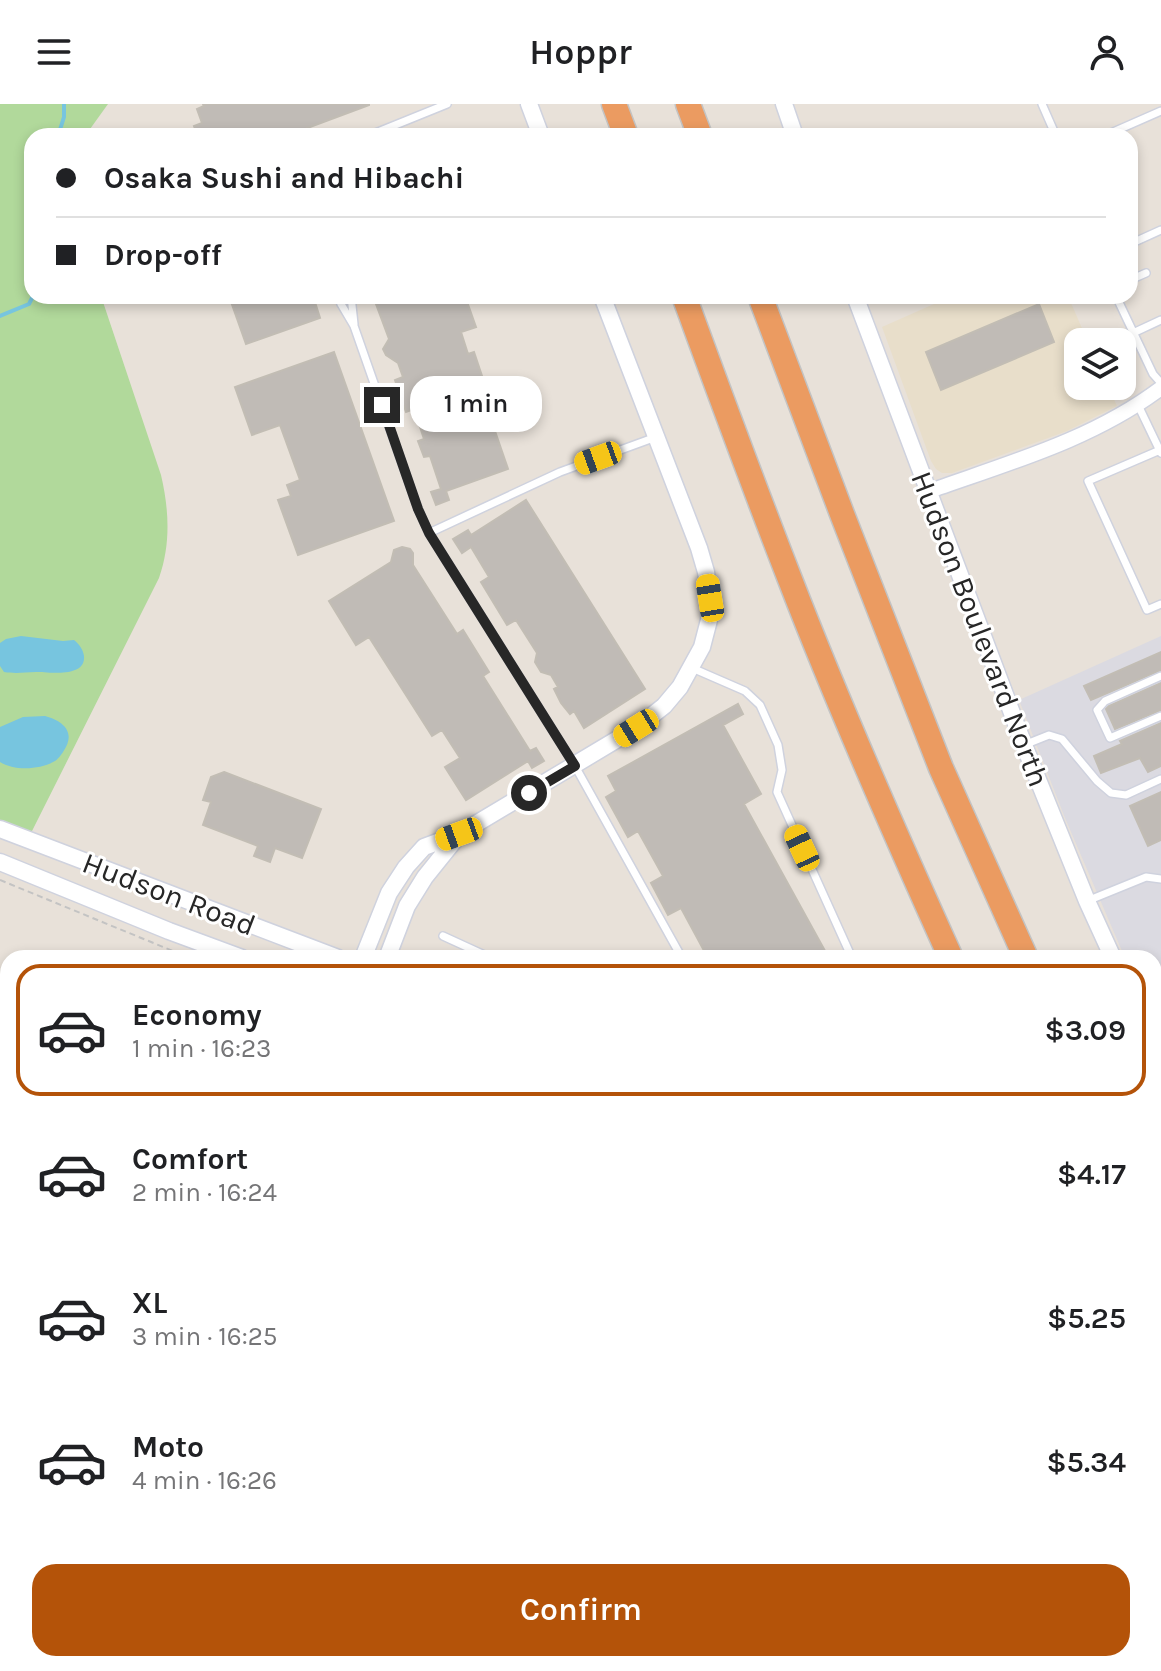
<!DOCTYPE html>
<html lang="en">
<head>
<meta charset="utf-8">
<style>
	body { margin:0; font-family:Karla,sans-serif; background:#f6f6f6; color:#202124; height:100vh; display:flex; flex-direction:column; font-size:30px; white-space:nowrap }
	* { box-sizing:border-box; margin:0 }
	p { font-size:26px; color:#757577 }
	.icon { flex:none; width:44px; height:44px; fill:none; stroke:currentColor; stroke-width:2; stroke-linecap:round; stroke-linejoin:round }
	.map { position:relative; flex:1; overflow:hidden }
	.drawer { position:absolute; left:0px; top:846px; width:1162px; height:722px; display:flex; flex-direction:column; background:#fff; border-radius:24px 24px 0 0; box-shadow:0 4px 12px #0003 }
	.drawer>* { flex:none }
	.top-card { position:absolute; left:24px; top:24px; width:1114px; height:176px; border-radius:24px; box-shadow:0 4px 12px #0003; display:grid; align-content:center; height:176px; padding:0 32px; background:#fff }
	.controls { position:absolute; left:1064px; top:224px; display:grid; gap:16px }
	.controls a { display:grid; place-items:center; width:72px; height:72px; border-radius:16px; background:#fff; box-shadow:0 4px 12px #0003; font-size:40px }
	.end { position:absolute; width:36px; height:36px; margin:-18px; border:10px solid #272727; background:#fff; box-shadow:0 0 0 4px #fff }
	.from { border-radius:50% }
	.bubble { position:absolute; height:56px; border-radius:24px; background:#fff; box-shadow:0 4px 12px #0003; font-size:26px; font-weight:600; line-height:56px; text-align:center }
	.car { position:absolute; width:24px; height:48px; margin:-24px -12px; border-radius:10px; box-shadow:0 0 6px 2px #0007; background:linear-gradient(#f5c518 24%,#345 0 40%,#f5c518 0 76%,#345 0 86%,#f5c518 0) }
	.top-card b { display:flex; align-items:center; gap:28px; height:76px; font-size:30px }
	.top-card b+b { border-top:2px solid #e0e0e0 }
	.top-card i { width:20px; height:20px; background:#202124 }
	ul { padding:14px 0 0; list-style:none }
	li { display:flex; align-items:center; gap:24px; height:132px; margin:0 16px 12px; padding:0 16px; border:4px solid transparent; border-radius:24px }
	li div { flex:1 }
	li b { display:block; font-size:30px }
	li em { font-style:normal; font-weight:600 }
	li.selected { border-color:#b45309 }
	li>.icon { width:72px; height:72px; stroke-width:1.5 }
	.button { display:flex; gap:16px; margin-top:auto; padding:16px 32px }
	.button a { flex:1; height:92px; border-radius:24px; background:#b45309; color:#fff; font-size:32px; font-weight:600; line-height:92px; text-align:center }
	header { display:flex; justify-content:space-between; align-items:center; height:104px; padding:0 32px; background:#fff; font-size:36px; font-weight:600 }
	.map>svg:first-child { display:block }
	.industrial { fill:#dbdae1 }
	.education { fill:#e8deca }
	.green { fill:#b1d99b }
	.water { fill:#77c5df }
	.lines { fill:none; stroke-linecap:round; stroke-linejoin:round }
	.stream { stroke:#77c5df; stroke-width:4 }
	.building { fill:#c0bbb6; stroke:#c2bdb4; stroke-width:2 }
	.service-casing { stroke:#cfd2de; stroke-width:10 }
	.minor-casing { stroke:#cfd2de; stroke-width:17 }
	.tertiary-casing { stroke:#cfd2de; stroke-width:19 }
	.motorway-casing { stroke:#c3c3c3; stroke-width:27 }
	.path { stroke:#c3c3c3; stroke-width:2; stroke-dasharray:6 4; stroke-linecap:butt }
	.service { stroke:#fff; stroke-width:7 }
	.minor { stroke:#fff; stroke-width:14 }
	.tertiary { stroke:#fff; stroke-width:16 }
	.motorway { stroke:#eb9b61; stroke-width:24 }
	.route { stroke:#272727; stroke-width:10 }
	.labels { text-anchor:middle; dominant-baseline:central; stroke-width:6; stroke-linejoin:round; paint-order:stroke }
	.street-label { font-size:30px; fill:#272727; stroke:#fff }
</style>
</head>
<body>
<header><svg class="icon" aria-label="menu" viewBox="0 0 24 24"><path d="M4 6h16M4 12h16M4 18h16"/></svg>Hoppr<svg class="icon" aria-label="person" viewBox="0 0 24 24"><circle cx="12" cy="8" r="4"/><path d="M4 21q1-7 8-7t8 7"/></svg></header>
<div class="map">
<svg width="1161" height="1567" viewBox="0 0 1161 1567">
	<rect width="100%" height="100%" fill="#e8e1d9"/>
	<!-- industrial -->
	<path class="industrial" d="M1161,532v400l-7,-15v-63h-29l-60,-140 -46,-118z"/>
	<!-- education -->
	<path class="education" d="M952,192h116l20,46h-10v44h30l9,20 -50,25 -115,42h-10l-6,-4 -5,-8 -49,-134z"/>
	<!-- green -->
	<path class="green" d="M0,0h108l-23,32h-53v160h69l60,179c8,34 10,69 -2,103l-128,255 -31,-12z
		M0,1299l8,2v99l-8,8z"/>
	<!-- water -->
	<path class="water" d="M21,532l42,5 11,-1c5,4 9,9 10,16 2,22 -36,16 -48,16 -12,0 -18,2 -32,0l-4,-6v-23l6,-4z
		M45,612c18,5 32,16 18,36 -1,2 -6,8 -8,9 -15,9 -41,10 -55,1v-35l23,-10z
		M512,1560h128l2,7h-129z"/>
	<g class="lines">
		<!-- stream -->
		<path class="stream" d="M58,32l6,-19v-13
			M0,212l29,-12 4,-8"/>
	</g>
	<!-- building -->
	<path class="building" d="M203,0h166v1l-83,31h-88l-4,-10 8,-3 -5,-14 7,-3z
		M229,192h84l7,22 -74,26z
		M373,192h92l11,31 -15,5 7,22 6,-2 16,48 -5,2 23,67 -62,22 3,9 -13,5 -5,-13 10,-3 -11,-33 -6,1 -6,-16 6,-2 -10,-30 -8,3 -11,-32 8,-3 -5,-14 -12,-8 -3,-6 6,-10z
		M1039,200l15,38 -113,48 -15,-38z
		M334,248l60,169 -96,34 -20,-55 13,-4 -4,-11 13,-5 -20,-55 -28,10 -17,-48z
		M526,396l119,189 -61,39 -10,-17 -4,3 -9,-11 -7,-14 4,-2 -7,-12 -10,-3 -6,-10 2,-9 -21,-33 -9,5 -26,-43 8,-5 -18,-30 -9,6 -9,-14 15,-9 3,5z
		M402,443l8,2 3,4v12l44,69 6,-4 26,42 -6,4 47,75 6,-3 8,13 -12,7 -4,-7 -62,39 -21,-33 15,-9 -18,-28 -10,6 -63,-99 -13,8 -27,-44 62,-39 3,-12z
		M1161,548v18l-70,30 -7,-14z
		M1161,579v27l-46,19 -9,-20 3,-3z
		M738,600l5,10 -20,11 38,69 -17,10 81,147 -12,7h-105l-27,-50 -13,7 -17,-32 12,-7 -25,-45 -10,6 -22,-40 10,-6 -8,-15z
		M1161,619v43l-13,6 -8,-14 -39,15 -7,-17 28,-12 -2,-3z
		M224,668l97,37 -19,49 -27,-10 -5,14 -16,-6 4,-10 -55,-21 8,-23 -8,-2 8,-23z
		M1161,688v48l-13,6 -18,-40z"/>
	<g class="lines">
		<defs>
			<path id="service" d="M1042,0l14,32
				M368,32l79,-32
				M1104,32l57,-25
				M1130,140l31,-14
				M1130,176l16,-7
				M338,192l3,8 13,22 64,183 11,24 146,233 107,192
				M351,192l3,28
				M1116,192l37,78 8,9
				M1133,229l28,-13
				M1138,301l23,48
				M1160,346l-72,31 59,129 14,-6
				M429,429l131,-61 96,-35
				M692,564l53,23 15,14 18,40 4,25 -5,22 75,166
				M1161,572l-56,25 -8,9 13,28 51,-22
				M1024,641l25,-10 13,4 35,42 14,12 15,2 35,-16
				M1087,797l59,-24 15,2
				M443,832l48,22
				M829,1560l2,7"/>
			<path id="minor" d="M927,388c81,-29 165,-52 234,-104
				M8,1111c-5,15 -5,29 0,45
				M0,1529l8,-4
				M141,1560l8,7
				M385,1560l1,7
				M745,1560l2,7"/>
			<path id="tertiary" d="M529,0l12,32
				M784,0l11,32
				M855,192l169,449 63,156 26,57
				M0,725l338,129
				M0,758l169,69 73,27
				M363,854l26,-65 17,-26 18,-20 35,-13 177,-106 28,-22 16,-19 22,-40 7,-27 1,-22 -4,-26 -7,-24 -97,-252
				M387,854l20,-52 18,-29 33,-41
				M1154,945l7,16
				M897,1560l3,7
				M927,1560l3,7"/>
			<path id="motorway" d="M614,0l12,32
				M688,0l12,32
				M684,192c35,96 70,191 107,286 49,127 104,252 160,376
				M760,192l82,218 99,254 85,190
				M1154,1140l7,16
				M1154,1307l7,16"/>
		</defs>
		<!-- service casing -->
		<use href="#service" class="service-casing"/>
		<!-- minor casing -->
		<use href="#minor" class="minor-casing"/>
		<!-- tertiary casing -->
		<use href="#tertiary" class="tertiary-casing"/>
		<!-- motorway casing -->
		<use href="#motorway" class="motorway-casing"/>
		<!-- path -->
		<path class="path" d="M0,776l190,78"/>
		<!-- service -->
		<use href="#service" class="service"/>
		<!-- minor -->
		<use href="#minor" class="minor"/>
		<!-- tertiary -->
		<use href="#tertiary" class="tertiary"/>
		<!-- motorway -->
		<use href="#motorway" class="motorway"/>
	</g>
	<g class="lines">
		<!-- route -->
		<path class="route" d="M382,301l36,104 11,24 146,233 -46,27"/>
	</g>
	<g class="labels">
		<!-- street labels -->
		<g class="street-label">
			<text transform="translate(980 525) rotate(69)">Hudson Boulevard North</text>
			<text transform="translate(169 790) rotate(21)">Hudson Road</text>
		</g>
	</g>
</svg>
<div class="controls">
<a><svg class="icon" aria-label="layers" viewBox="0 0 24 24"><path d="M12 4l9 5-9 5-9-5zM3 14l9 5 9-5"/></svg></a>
</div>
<i class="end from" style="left:529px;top:689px"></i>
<i class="end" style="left:382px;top:301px"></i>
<div class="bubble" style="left:410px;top:272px;width:132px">1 min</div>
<i class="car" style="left:598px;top:354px;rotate:250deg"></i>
<i class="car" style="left:710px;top:494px;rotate:351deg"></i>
<i class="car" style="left:636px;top:624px;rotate:238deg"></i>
<i class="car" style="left:459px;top:730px;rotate:250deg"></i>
<i class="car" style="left:802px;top:744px;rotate:335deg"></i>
<div class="top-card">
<b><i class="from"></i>Osaka Sushi and Hibachi</b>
<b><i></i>Drop-off</b>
</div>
<section class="drawer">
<ul>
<li class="selected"><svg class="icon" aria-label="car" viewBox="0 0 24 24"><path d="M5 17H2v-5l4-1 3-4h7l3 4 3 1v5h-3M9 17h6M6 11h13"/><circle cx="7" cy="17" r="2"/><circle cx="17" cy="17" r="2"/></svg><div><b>Economy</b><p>1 min · 16:23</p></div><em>$3.09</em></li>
<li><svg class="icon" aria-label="car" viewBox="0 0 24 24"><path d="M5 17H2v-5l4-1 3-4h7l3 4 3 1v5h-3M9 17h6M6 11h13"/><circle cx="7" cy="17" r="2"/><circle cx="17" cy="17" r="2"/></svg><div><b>Comfort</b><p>2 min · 16:24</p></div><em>$4.17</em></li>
<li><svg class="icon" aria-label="car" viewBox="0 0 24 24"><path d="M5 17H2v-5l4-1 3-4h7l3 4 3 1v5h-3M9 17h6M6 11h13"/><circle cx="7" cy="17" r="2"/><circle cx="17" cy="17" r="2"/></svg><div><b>XL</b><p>3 min · 16:25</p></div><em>$5.25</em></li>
<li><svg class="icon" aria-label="car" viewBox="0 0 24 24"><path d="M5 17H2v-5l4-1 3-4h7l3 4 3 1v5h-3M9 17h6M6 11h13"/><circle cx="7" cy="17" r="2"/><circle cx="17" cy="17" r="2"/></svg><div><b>Moto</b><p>4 min · 16:26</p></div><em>$5.34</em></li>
</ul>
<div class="button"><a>Confirm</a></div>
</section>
</div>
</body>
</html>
